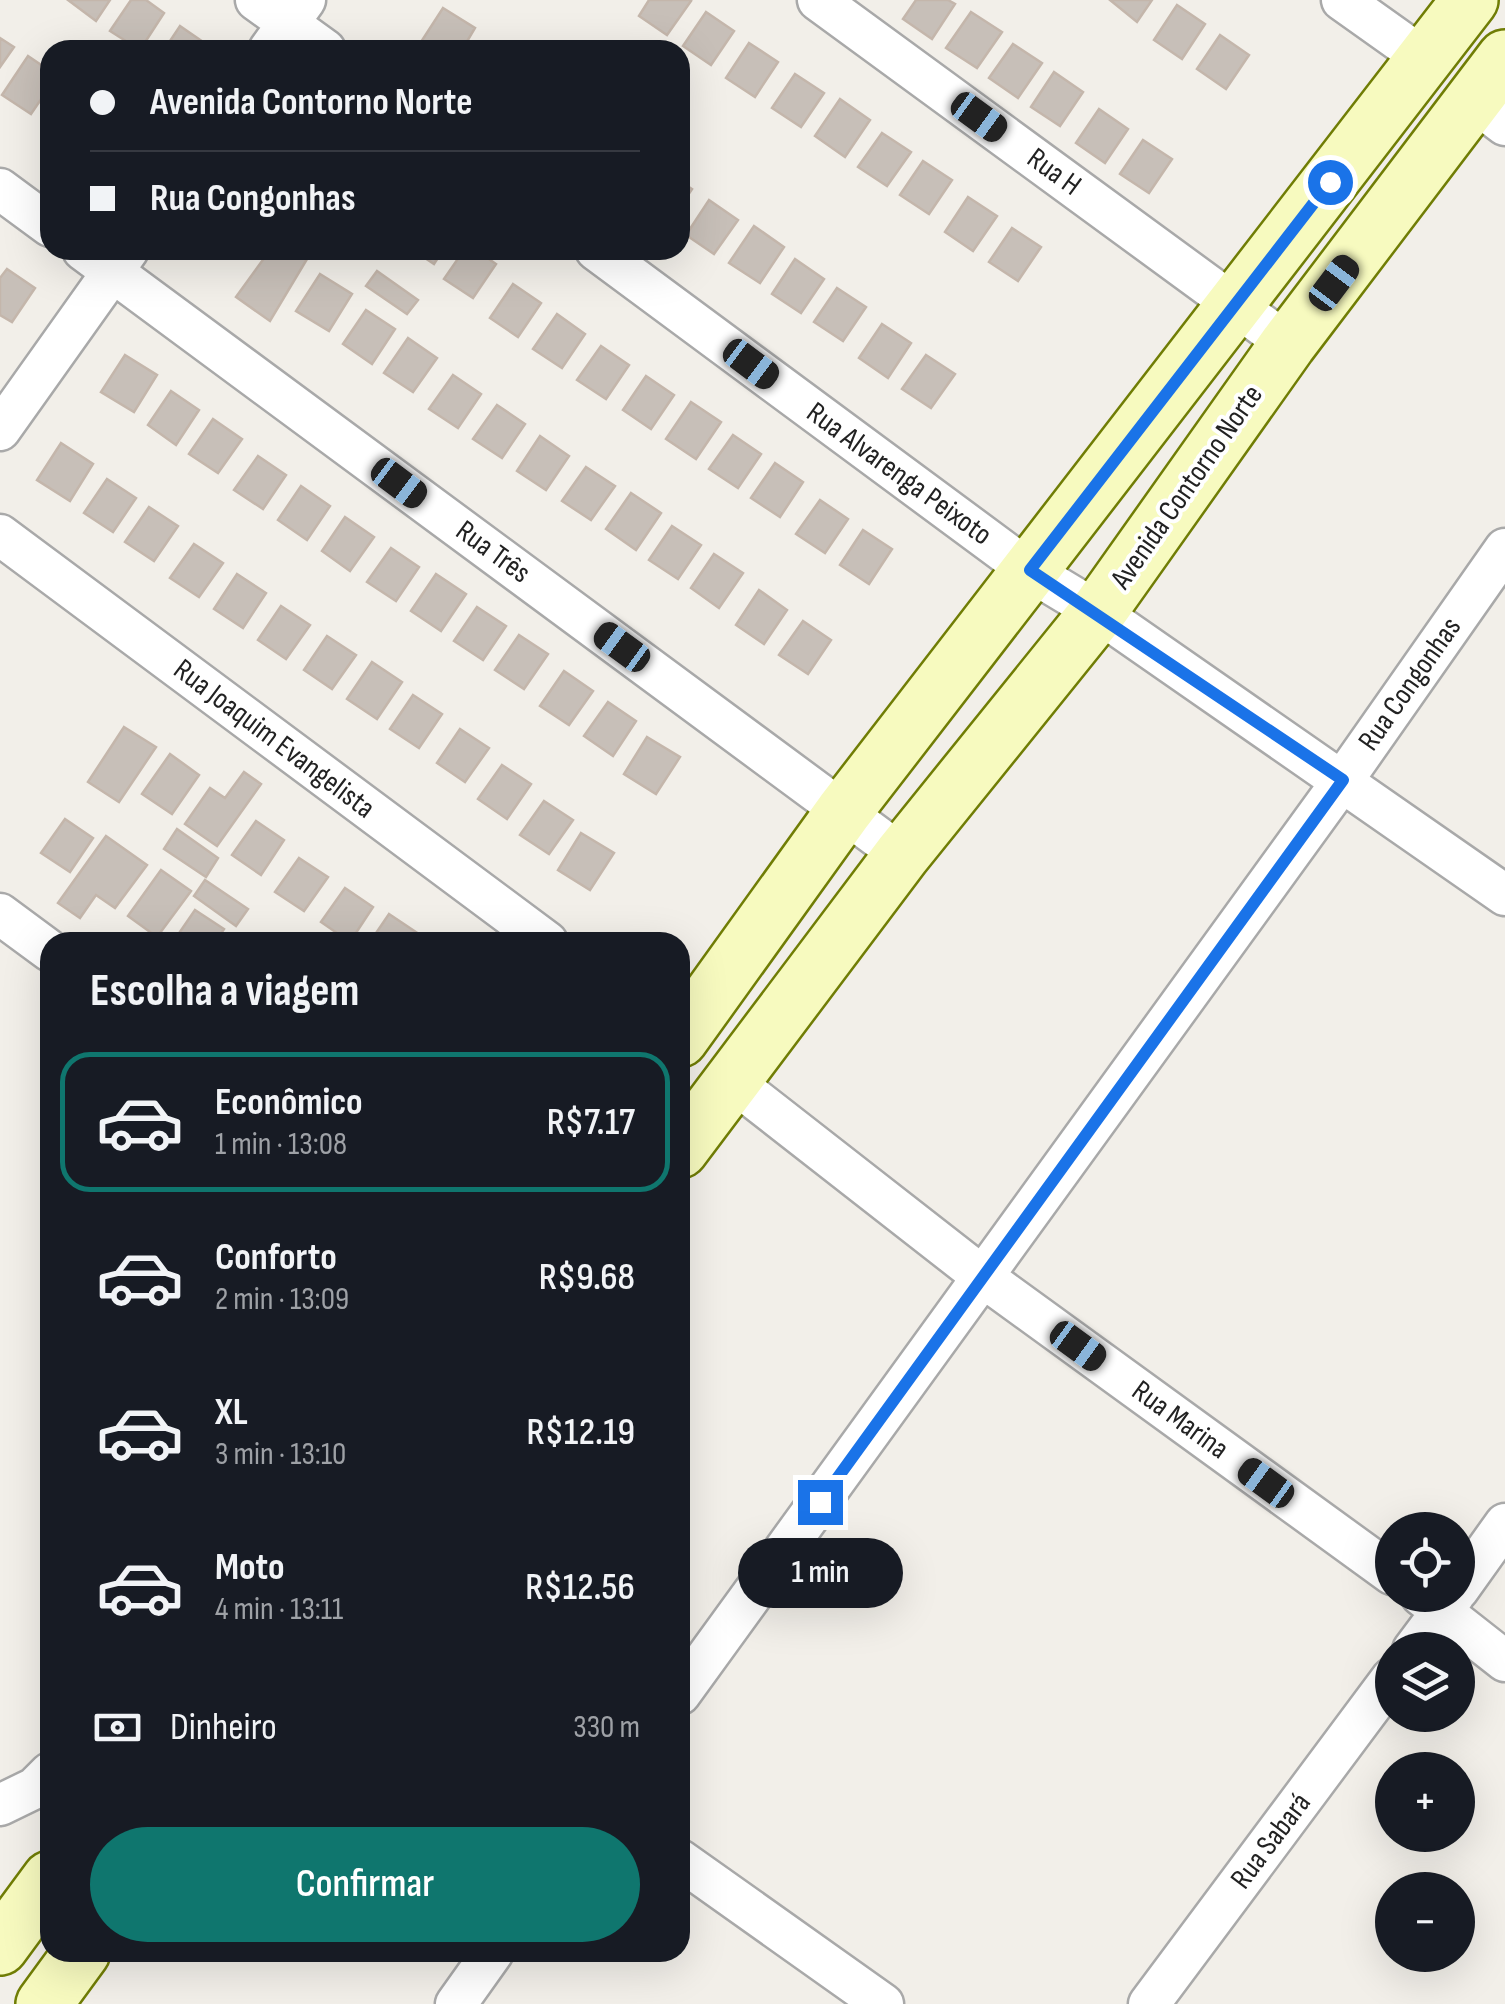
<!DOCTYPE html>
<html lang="pt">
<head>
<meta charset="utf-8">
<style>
	body { margin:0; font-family:"Sofia Sans Condensed",sans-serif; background:#242831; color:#f1f3f6; height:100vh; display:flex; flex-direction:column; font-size:38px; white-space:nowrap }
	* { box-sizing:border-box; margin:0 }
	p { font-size:32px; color:#9ea1a6 }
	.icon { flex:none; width:55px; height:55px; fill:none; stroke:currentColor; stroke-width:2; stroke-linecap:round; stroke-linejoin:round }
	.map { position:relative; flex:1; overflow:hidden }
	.details { position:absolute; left:40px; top:932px; width:650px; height:1030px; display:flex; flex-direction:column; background:#171b24; border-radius:30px; box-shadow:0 10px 40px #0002 }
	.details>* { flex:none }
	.top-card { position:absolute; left:40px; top:40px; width:650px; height:220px; border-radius:30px; box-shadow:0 10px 40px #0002; display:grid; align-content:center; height:220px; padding:0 50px; background:#171b24 }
	.fabs { position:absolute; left:1375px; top:1512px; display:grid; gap:20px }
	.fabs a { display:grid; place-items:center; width:100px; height:100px; border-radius:50%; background:#171b24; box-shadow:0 10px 40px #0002; font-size:50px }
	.end { position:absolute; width:45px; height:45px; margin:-22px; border:12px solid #1a73e8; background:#fff; box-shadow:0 0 0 5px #fff }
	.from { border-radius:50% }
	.bubble { position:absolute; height:70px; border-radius:35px; background:#171b24; box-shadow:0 10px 40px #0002; font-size:32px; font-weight:600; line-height:70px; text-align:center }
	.car { position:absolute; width:30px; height:60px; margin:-30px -15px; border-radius:12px; box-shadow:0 0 8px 2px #0007; background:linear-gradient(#222 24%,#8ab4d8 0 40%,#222 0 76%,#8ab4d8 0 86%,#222 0) }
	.top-card b { display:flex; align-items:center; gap:35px; height:95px; font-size:38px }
	.top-card b+b { border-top:2px solid #363941 }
	.top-card i { width:25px; height:25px; background:#f1f3f6 }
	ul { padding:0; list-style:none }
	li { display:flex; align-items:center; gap:30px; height:140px; margin:0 20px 15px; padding:0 30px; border:5px solid transparent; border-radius:30px }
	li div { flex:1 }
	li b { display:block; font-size:38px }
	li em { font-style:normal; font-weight:600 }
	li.active { border-color:#0f766e }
	li>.icon { width:90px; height:90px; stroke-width:1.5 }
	h2 { padding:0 50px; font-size:45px; line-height:120px }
	.pay { display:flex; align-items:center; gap:25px; height:110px; padding:0 50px; font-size:38px }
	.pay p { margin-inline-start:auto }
	.button { display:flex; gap:20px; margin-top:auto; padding:20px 50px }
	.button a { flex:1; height:115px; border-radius:60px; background:#0f766e; color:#fff; font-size:40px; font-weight:600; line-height:115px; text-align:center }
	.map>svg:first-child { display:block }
	.building { fill:#c7bfb8; stroke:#c4b6ab; stroke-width:2.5 }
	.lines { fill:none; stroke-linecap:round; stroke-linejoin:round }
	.street-casing { stroke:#a9a9a9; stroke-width:45 }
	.secondary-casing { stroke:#707d05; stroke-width:60 }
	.street { stroke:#fff; stroke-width:40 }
	.secondary { stroke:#f7fabf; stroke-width:55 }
	.route { stroke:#1a73e8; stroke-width:12 }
	.labels { text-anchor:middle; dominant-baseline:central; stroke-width:8; stroke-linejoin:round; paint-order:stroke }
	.street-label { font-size:30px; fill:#222; stroke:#fff }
</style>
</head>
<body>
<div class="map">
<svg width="1505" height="2004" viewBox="0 0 1505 2004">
	<rect width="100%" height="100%" fill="#f2efe9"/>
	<!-- building -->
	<path class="building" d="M68,0h42l-14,21z
		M131,0h15l18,13 -24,37 -30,-19z
		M649,0h40l2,1 -24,34 -28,-19z
		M916,0h32l7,4 -23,35 -29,-20z
		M1110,0h42l-15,22z
		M1177,5l28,19 -23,35 -28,-19z
		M443,8l32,20 -13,22h-34l-9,-5z
		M706,12l28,19 -23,34 -28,-19z
		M971,12l31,20 -25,36 -31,-20z
		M180,26l29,20 -3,4h-42z
		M1220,35l29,20 -23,34 -29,-20z
		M0,38l14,9 -14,20z
		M749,43l29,19 -23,35 -29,-19z
		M1013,44l29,19 -24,35 -29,-20z
		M28,56l22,15v15l-19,28 -29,-19z
		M1054,72l29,20 -23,34 -29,-19z
		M795,74l29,19 -23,34 -29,-19z
		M840,99l30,21 -25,37 -30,-21z
		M1099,109l29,20 -23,34 -29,-20z
		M882,133l29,19 -24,34 -29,-19z
		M1143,140l29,19 -23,34 -29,-19z
		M923,161l29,19 -23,34 -29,-19z
		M680,181l12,8 -12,18z
		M968,197l29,19 -24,35 -28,-19z
		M709,200l29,20 -24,34 -28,-19z
		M754,226l30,21 -24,36 -31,-20z
		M1012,228l29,19 -23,34 -29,-19z
		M270,250h24l13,9 -37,62 -34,-24z
		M413,250h30l-9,14z
		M464,250h12l20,14 -23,34 -29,-19z
		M795,259l29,20 -23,34 -29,-19z
		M7,269l28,19 -23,34 -12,-7v-37z
		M377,271l41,29 -11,14 -41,-28z
		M320,274l32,20 -23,37 -33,-20z
		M513,284l28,19 -23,34 -28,-19z
		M837,288l29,19 -23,34 -29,-19z
		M366,310l29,19 -23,35 -29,-20z
		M557,314l28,20 -23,34 -29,-19z
		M882,324l29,19 -23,35 -29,-20z
		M408,338l29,20 -24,34 -29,-19z
		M601,346l28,19 -23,34 -29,-19z
		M125,355l32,20 -23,37 -33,-20z
		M926,355l29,19 -24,34 -29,-19z
		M453,375l28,19 -23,34 -29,-19z
		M646,376l28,19 -23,34 -28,-19z
		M171,391l28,19 -23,35 -28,-20z
		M691,402l30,20 -25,37 -30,-20z
		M497,405l28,19 -23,34 -29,-19z
		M213,419l29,20 -24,34 -29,-19z
		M733,435l28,19 -23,34 -29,-19z
		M540,436l29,20 -23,34 -29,-19z
		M61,443l32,21 -23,37 -33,-21z
		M258,456l28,19 -23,34 -29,-19z
		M775,463l28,19 -23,35 -29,-19z
		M586,467l29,19 -24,34 -29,-19z
		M107,479l29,19 -23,34 -29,-19z
		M301,486l29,20 -23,34 -29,-20z
		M631,493l30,20 -25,37 -30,-21z
		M820,500l28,19 -23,34 -29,-19z
		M149,507l29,19 -24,35 -29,-19z
		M345,517l29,20 -24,34 -28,-20z
		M672,526l29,19 -23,34 -29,-19z
		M863,530l29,19 -23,35 -29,-19z
		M194,544l29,19 -24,34 -29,-19z
		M391,548l28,19 -23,34 -29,-19z
		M714,554l29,19 -24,35 -28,-20z
		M237,574l29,19 -23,35 -29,-19z
		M436,574l30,20 -25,37 -30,-20z
		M759,590l28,20 -23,34 -28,-19z
		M281,606l29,19 -24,34 -28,-19z
		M477,607l29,19 -23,34 -29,-19z
		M803,621l28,19 -23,34 -29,-19z
		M519,635l29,19 -24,35 -29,-19z
		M327,636l29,19 -24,34 -28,-19z
		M372,662l30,20 -25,37 -30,-20z
		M564,671l29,20 -24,34 -29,-19z
		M413,695l29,19 -23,34 -29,-19z
		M608,702l28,19 -23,35 -29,-20z
		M124,727l32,20 -37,55 -31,-20z
		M460,729l29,19 -24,34 -28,-19z
		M647,737l33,20 -24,37 -32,-20z
		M170,754l29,21 -27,39 -30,-20z
		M502,765l29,19 -24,35 -29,-20z
		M244,772l17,12 -44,62 -32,-22 25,-36 15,10z
		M544,801l29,19 -24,34 -29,-19z
		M65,819l28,19 -23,34 -29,-19z
		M256,821l28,19 -23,35 -29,-20z
		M177,829l41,29 -12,19 -42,-28z
		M581,833l33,20 -24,37 -32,-20z
		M106,836l41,29 -32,43 -19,-13 -16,23 -22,-15z
		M299,858l29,19 -24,34 -29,-19z
		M161,870l30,21 -34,46 -29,-21z
		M205,880l43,29 -12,17 -42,-30z
		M345,888l28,19 -23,35 -29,-20z
		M195,910l29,19 -9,13h-42z
		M389,914l30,20 -5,8h-44z"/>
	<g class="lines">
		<defs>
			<path id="street" d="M256,0l69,50
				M818,0l470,344
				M1342,0l83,59
				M269,50l36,-50
				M1472,100l33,25
				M0,189l50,37
				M83,250l819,605
				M596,250l434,321 68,41 407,283
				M0,430l128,-180
				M0,535l547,407
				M0,914l50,37
				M732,1081l251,196 409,297
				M1458,1590l47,-66
				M1421,1595l84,66
				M1413,1650l41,-55
				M680,1694l663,-914 162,-231
				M0,1805l35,-17 15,-15
				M680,1860l203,144
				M456,2004l37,-52
				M1149,2004l243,-326"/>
			<path id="secondary" d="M680,1039l164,-228 626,-811
				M680,1150l222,-295 196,-243 190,-268 217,-286
				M0,1947l50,-68
				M44,2004l38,-52"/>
		</defs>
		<!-- street casing -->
		<use href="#street" class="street-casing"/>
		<!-- secondary casing -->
		<use href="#secondary" class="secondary-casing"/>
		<!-- street -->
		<use href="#street" class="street"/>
		<!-- secondary -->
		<use href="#secondary" class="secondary"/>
	</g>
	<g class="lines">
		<!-- route -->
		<path class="route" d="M820,1502l523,-722 -313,-210 300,-388"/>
	</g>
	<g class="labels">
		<!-- street labels -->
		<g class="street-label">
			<text transform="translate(1054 172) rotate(36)">Rua H</text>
			<text transform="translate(899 474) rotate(36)">Rua Alvarenga Peixoto</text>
			<text transform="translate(1187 487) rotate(-55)">Avenida Contorno Norte</text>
			<text transform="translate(493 552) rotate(36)">Rua Três</text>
			<text transform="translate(1410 684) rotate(-55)">Rua Congonhas</text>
			<text transform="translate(274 739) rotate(37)">Rua Joaquim Evangelista</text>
			<text transform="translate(1180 1420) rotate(36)">Rua Marina</text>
			<text transform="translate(1271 1841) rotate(-53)">Rua Sabará</text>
		</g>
	</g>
</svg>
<div class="fabs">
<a><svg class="icon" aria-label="locate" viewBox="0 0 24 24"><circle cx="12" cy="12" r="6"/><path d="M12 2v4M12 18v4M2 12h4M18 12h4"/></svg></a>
<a><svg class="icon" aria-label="layers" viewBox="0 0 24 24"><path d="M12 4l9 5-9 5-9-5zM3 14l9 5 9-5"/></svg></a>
<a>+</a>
<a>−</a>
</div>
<i class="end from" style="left:1330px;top:182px"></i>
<i class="end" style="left:820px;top:1502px"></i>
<div class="bubble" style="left:738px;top:1538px;width:165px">1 min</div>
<i class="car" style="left:979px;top:117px;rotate:126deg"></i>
<i class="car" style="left:1334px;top:283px;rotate:37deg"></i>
<i class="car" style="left:751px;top:364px;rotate:127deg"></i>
<i class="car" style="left:399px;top:483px;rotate:127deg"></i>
<i class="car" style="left:622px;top:647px;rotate:306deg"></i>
<i class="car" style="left:1078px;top:1346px;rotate:126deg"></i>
<i class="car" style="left:1266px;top:1483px;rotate:306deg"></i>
<div class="top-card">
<b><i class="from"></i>Avenida Contorno Norte</b>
<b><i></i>Rua Congonhas</b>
</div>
<section class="details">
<h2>Escolha a viagem</h2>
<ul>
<li class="active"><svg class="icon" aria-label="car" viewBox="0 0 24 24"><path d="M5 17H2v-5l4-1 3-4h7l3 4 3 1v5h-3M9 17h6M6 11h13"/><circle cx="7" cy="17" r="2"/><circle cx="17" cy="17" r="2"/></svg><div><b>Econômico</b><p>1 min · 13:08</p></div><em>R$7.17</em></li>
<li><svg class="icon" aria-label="car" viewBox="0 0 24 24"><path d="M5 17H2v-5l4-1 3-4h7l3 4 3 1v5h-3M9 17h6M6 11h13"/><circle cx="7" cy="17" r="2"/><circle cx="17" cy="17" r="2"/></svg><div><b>Conforto</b><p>2 min · 13:09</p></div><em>R$9.68</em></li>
<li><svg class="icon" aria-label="car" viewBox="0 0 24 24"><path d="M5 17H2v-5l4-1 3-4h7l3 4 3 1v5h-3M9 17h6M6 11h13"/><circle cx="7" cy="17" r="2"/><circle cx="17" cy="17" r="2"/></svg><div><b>XL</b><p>3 min · 13:10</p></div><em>R$12.19</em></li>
<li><svg class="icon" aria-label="car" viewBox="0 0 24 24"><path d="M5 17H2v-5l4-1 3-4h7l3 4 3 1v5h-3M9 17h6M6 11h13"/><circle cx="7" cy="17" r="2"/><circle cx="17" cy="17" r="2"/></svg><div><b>Moto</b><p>4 min · 13:11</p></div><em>R$12.56</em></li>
</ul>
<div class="pay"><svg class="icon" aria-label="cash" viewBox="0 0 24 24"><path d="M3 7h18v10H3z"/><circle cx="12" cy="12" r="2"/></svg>Dinheiro<p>330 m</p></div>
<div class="button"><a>Confirmar</a></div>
</section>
</div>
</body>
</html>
